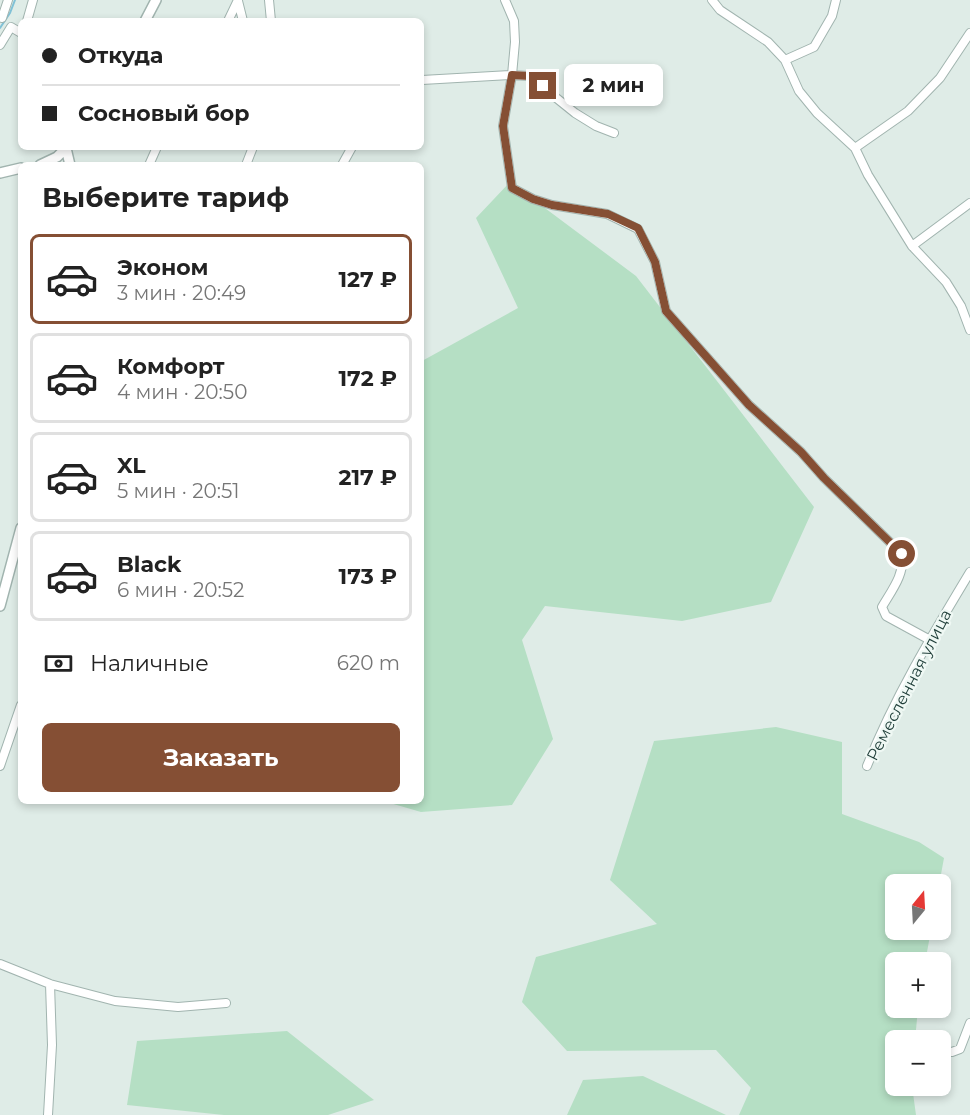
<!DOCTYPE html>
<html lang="ru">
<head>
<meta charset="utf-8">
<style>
	body { margin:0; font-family:Montserrat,sans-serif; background:#f6f6f6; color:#222; height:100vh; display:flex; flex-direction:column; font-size:22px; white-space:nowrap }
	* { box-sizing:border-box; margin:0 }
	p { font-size:20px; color:#767676 }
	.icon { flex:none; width:33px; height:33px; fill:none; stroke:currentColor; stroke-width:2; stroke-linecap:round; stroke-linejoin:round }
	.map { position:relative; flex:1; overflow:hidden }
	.side { position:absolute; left:18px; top:162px; width:406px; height:642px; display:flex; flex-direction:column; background:#fff; border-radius:9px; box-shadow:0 3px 9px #0003 }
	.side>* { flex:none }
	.top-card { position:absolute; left:18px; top:18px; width:406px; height:132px; border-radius:9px; box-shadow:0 3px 9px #0003; display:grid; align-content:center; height:132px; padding:0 24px; background:#fff }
	.needle { width:39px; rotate:18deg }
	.buttons { position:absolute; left:885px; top:874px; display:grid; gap:12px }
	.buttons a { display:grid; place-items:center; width:66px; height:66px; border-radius:9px; background:#fff; box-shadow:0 3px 9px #0003; font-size:30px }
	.end { position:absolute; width:27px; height:27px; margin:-14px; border:8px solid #854f34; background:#fff; box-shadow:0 0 0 3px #fff }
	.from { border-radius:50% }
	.bubble { position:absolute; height:42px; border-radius:9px; background:#fff; box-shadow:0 3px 9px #0003; font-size:20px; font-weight:700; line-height:42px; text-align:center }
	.top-card b { display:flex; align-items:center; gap:21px; height:57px; font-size:22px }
	.top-card b+b { border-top:2px solid #e0e0e0 }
	.top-card i { width:15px; height:15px; background:#222 }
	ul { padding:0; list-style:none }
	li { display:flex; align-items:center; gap:18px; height:90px; margin:0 12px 9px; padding:0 12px; border:3px solid #e0e0e0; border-radius:9px }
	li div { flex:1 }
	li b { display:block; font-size:22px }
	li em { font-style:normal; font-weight:700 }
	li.active { border-color:#854f34 }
	li>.icon { width:54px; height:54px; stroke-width:1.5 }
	h2 { padding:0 24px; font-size:27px; line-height:72px }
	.pay { display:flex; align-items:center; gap:15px; height:66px; padding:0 24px; font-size:22px }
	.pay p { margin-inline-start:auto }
	.button { display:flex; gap:12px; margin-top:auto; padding:12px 24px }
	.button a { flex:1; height:69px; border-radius:9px; background:#854f34; color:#fff; font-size:24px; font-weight:700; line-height:69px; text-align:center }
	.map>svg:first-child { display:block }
	.green { fill:#b5dfc4 }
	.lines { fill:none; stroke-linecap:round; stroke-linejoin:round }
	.stream { stroke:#81c1d6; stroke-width:2 }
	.minor-casing { stroke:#a1b4af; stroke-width:10 }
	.tertiary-casing { stroke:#a1b4af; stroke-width:12 }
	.minor { stroke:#fff; stroke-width:8 }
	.tertiary { stroke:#fff; stroke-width:9 }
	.route { stroke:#854f34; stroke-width:8 }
	.labels { text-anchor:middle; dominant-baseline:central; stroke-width:4.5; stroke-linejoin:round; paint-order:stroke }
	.street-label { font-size:16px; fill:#1e3d38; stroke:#eff8f4 }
</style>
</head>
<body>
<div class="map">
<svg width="970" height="1115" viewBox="0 0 970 1115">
	<rect width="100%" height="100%" fill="#dfece7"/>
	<!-- green -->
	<path class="green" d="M510,182l126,94 178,231 -43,95 -89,19 -137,-15 -23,34 31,99 -41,66 -91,7 -38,-11h39v-440l96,-53 -42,-90z
		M776,727l66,15v72l77,28 25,16 -5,27h-43v45h35l-6,33h-29v45h22l-3,33h-19v45h16l4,29h-177l12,-27 -35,-38 -149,1 -45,-49 14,-45 121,-33 -47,-44 44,-139z
		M287,1031l87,69 -46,15h-104l-97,-10 10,-64z
		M643,1076l83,39h-159l16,-35z"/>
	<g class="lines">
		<!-- stream -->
		<path class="stream" d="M0,28l10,-15 5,-13"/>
		<defs>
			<path id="minor" d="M269,0l2,21
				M712,0l8,10 48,32 17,18 14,31 18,22 38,35 13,27 44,71 34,36 15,24 9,24
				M238,1l5,20
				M2,18l6,-18
				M27,21l6,-21
				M228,21l10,-21
				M0,45l11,-18 10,6
				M785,60l29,-13 18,-31 4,-16
				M422,80l90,-5 3,-33 -1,-21 -9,-21
				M614,133l-18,-7 -21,-13 -46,-37 -17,-1 -9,51 9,62 21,11 19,6 55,9 31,15 17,33 11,49 83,94 52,47 23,26 78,76c3,20 -10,36 -20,53l4,9 44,24
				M855,148l53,-37 32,-33 30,-45
				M149,165l8,-18
				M246,165l7,-18
				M342,165l10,-18
				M912,246l58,-43
				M0,766l21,-61
				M867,766c27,-68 65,-131 103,-194
				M0,964l50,20 65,17 63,6 48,-4
				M940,1051l12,1 8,-3 10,-26
				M48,1115l4,-70 -2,-61"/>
			<path id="tertiary" d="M145,21l11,-21
				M66,148l4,17
				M40,165l17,-8 10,-10
				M0,173l21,-5
				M0,606l21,-78"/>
		</defs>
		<!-- minor casing -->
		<use href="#minor" class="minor-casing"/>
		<!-- tertiary casing -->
		<use href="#tertiary" class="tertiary-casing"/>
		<!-- minor -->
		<use href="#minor" class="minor"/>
		<!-- tertiary -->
		<use href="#tertiary" class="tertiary"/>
	</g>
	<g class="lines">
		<!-- route -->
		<path class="route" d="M543,86l-14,-10 -17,-1 -9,51 9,62 21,11 19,6 56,9 30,14 17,34 11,49 83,94 52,47 23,26 78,76"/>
	</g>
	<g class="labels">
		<!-- street labels -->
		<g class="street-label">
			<text transform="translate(909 685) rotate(-63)">Ремесленная улица</text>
		</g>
	</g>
</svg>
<div class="buttons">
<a><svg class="needle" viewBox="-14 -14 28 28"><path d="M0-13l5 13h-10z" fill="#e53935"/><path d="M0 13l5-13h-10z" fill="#767676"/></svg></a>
<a>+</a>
<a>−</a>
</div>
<i class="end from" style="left:902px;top:554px"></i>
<i class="end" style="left:543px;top:86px"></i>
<div class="bubble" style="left:564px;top:64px;width:99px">2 мин</div>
<div class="top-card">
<b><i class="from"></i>Откуда</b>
<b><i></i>Сосновый бор</b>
</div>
<section class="side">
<h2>Выберите тариф</h2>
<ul>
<li class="active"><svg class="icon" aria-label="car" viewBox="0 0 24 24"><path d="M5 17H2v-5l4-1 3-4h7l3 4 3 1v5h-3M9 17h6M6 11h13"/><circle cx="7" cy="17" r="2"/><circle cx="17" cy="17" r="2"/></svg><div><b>Эконом</b><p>3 мин · 20:49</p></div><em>127 ₽</em></li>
<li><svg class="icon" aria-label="car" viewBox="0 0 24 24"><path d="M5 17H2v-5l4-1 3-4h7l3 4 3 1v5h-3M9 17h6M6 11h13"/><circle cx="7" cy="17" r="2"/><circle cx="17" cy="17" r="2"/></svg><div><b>Комфорт</b><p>4 мин · 20:50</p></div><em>172 ₽</em></li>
<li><svg class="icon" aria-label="car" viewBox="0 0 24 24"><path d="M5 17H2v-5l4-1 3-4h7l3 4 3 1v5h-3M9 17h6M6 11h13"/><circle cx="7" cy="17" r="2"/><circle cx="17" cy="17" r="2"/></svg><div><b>XL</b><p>5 мин · 20:51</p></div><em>217 ₽</em></li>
<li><svg class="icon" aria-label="car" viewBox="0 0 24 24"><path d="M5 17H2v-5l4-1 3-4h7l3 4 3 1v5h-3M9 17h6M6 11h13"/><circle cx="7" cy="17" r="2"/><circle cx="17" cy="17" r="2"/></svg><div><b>Black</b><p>6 мин · 20:52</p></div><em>173 ₽</em></li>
</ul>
<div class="pay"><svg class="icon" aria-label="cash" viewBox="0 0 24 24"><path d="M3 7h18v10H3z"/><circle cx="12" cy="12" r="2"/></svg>Наличные<p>620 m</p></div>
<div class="button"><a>Заказать</a></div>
</section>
</div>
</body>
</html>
